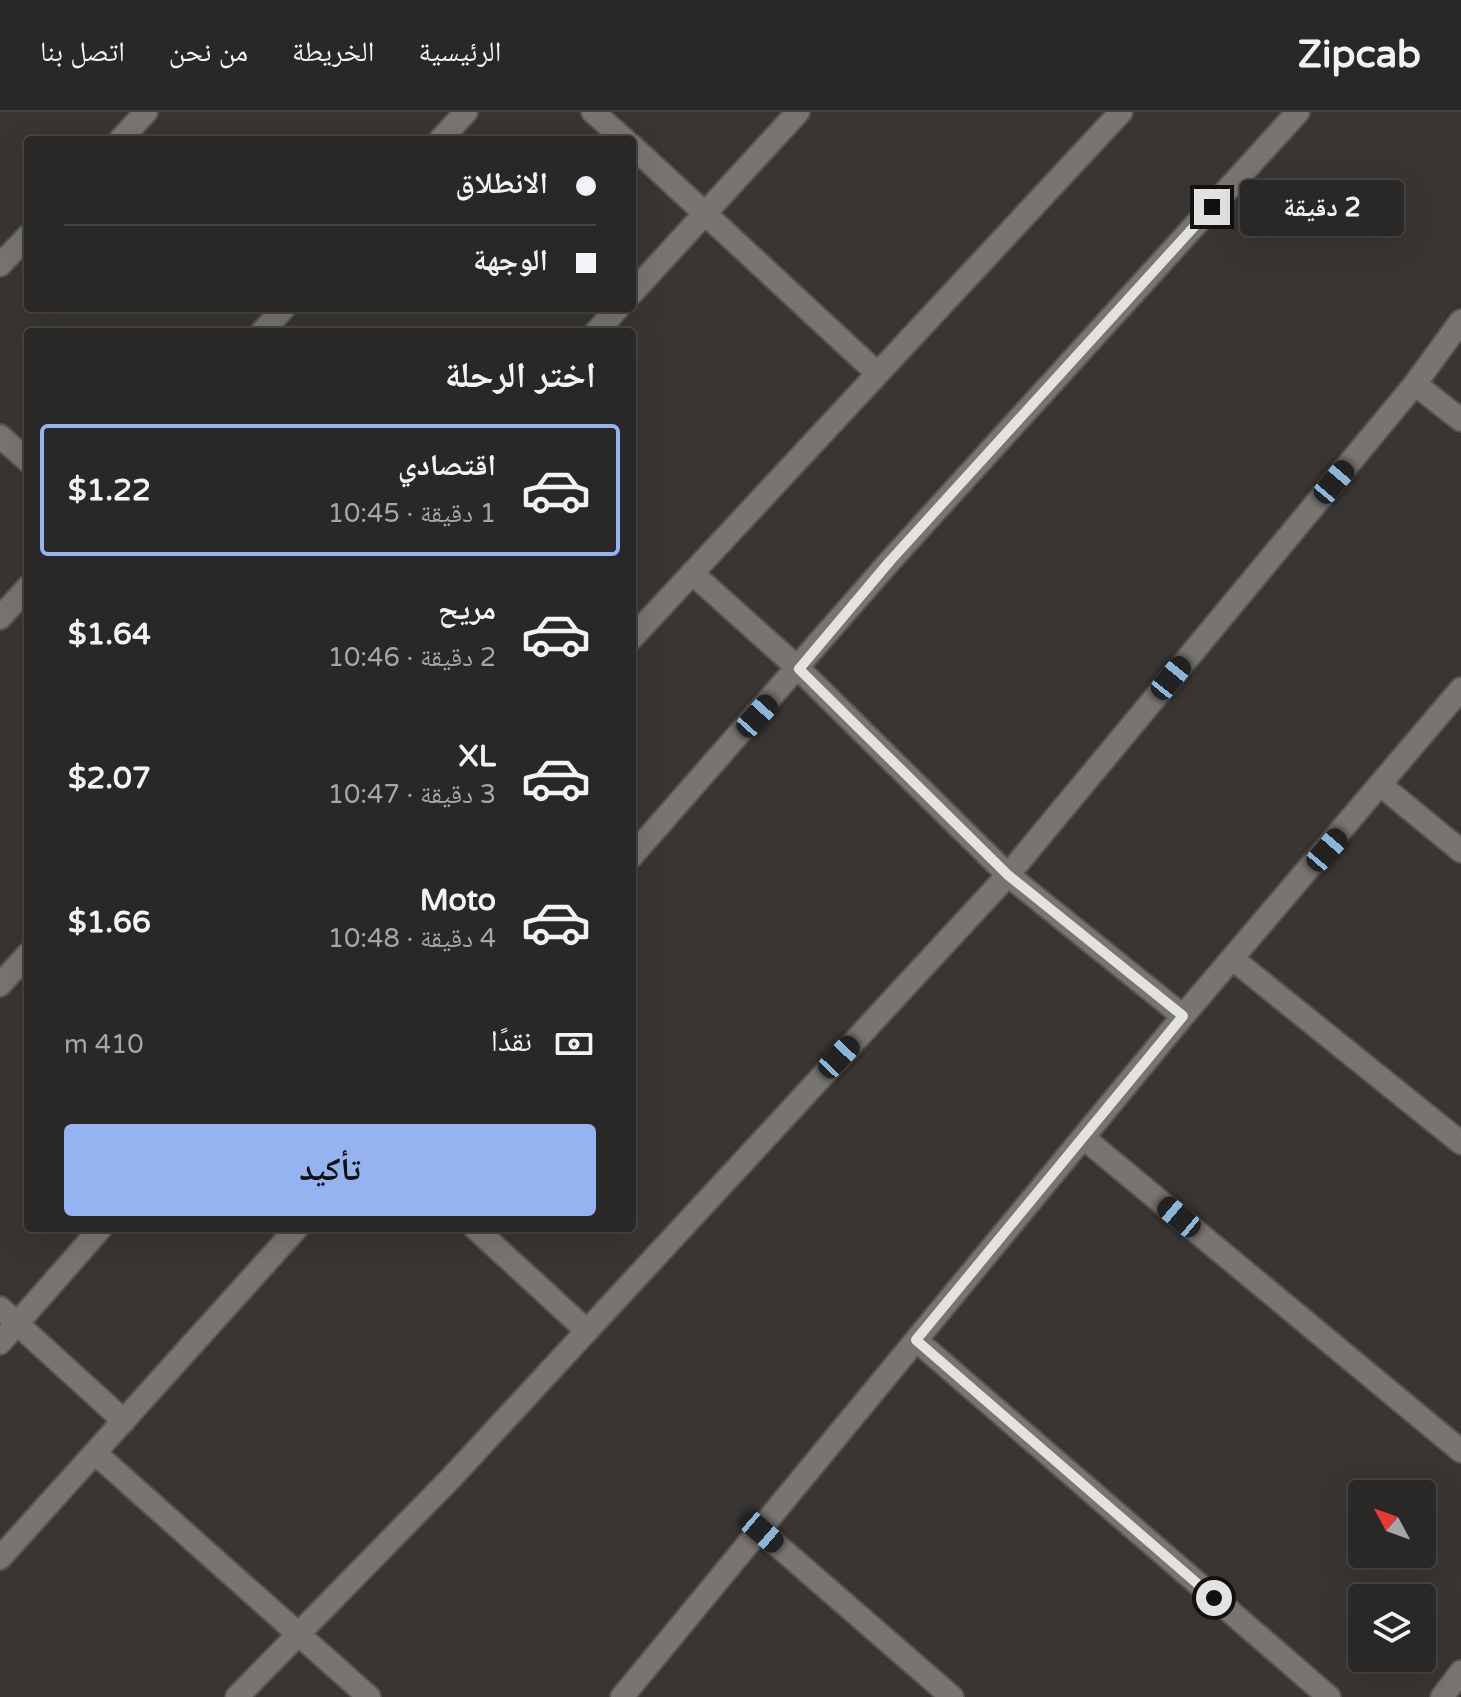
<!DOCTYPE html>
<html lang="ar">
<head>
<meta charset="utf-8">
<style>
	body { margin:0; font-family:"Varela Round","Noto Naskh Arabic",sans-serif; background:#32302e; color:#f1f3f6; direction:rtl; height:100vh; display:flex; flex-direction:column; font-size:30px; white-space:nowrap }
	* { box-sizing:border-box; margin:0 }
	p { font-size:26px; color:#a5a6a7 }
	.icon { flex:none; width:44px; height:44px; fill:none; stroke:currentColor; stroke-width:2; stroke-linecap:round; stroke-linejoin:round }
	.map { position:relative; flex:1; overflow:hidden; direction:ltr }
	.panel { position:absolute; left:24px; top:216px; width:612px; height:904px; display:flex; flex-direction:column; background:#2a2826; border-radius:8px; box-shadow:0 8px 32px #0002,0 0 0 2px #464443; direction:rtl }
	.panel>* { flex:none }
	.hud { position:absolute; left:24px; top:24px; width:612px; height:176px; border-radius:8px; box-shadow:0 8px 32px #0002,0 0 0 2px #464443; direction:rtl; display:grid; align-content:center; height:176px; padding:0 40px; background:#2a2826 }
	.needle { width:52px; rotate:311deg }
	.controls { position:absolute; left:1348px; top:1368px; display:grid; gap:16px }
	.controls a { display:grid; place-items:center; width:88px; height:88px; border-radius:8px; background:#2a2826; box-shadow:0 8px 32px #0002,0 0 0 2px #464443; font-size:40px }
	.end { position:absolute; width:36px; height:36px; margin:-18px; border:10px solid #e4e2e0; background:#111; box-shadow:0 0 0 4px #111 }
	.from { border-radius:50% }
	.bubble { position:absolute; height:56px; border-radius:8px; background:#2a2826; box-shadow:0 8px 32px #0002,0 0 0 2px #464443; font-size:26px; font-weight:800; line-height:56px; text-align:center; direction:rtl }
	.car { position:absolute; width:24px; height:48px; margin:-24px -12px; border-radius:10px; box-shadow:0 0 6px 2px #0007; background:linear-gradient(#222 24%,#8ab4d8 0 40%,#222 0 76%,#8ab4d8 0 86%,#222 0) }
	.hud b { display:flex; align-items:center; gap:28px; height:76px; font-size:30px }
	.hud b+b { border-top:2px solid #464443 }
	.hud i { width:20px; height:20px; background:#f1f3f6 }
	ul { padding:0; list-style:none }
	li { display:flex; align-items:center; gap:24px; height:132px; margin:0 16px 12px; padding:0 24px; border:4px solid transparent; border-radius:8px }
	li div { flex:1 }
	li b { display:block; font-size:30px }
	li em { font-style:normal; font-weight:800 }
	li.current { border-color:#95b2f1 }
	li>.icon { width:72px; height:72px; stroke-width:1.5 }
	h2 { padding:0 40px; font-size:36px; line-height:96px }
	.pay { display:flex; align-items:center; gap:20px; height:88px; padding:0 40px; font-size:30px }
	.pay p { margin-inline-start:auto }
	.button { display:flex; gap:16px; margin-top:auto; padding:16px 40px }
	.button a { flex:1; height:92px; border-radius:8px; background:#95b2f1; color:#111; font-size:32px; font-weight:800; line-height:92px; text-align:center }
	header { display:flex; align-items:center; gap:48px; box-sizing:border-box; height:112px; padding:0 40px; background:#2a2826; border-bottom:2px solid #464443 }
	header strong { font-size:38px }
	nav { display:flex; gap:44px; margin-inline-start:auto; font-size:28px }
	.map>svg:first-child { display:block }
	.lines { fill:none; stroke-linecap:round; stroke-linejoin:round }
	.minor-casing { stroke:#565351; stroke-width:26 }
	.minor { stroke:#787571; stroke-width:22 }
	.route { stroke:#e4e2e0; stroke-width:10 }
</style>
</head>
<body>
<header>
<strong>Zipcab</strong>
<nav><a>الرئيسية</a><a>الخريطة</a><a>من نحن</a><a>اتصل بنا</a></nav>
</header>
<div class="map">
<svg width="1461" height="1585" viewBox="0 0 1461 1585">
	<rect width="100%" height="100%" fill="#383532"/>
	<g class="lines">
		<defs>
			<path id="minor" d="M593,0l32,28
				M120,28l26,-28
				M440,28l26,-28
				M632,34l245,227
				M0,153l28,-29
				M632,181l166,-181
				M262,220l22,-24
				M596,220l22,-24
				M1415,272l46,36
				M0,324l28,25
				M692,461l107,96 209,206 175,141
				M0,506l28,-31
				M632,526l489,-526
				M1382,674l79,65
				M632,744l258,-295 408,-449
				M1234,848l227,183
				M0,873l28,-31
				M1085,1027l376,312
				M475,1116l112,103
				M0,1196l124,113
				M916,1228l413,357
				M0,1231l101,-115
				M95,1341l274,244
				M762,1420l190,165
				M0,1446l297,-330
				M237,1585l215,-220 556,-602 407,-491 46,-63
				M622,1585l561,-681 278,-327
				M1442,1585l19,-25"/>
		</defs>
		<!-- minor casing -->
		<use href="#minor" class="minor-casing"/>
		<!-- minor -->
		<use href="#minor" class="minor"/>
	</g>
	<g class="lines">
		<!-- route -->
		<path class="route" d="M1212,95l-322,354 -91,108 209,206 175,141 -267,324 298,258"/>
	</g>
</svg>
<div class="controls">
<a><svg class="needle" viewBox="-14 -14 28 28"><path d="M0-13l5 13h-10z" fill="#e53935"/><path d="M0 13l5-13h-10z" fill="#a5a6a7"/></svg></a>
<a><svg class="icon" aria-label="layers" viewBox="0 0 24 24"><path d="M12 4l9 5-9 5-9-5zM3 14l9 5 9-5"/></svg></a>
</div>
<i class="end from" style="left:1214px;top:1486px"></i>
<i class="end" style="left:1212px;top:95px"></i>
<div class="bubble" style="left:1240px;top:68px;width:164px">2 دقيقة</div>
<i class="car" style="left:1334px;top:370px;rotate:40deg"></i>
<i class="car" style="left:1171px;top:566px;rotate:39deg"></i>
<i class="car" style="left:757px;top:604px;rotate:42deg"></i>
<i class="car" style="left:1327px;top:738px;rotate:41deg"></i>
<i class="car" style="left:839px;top:945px;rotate:43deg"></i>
<i class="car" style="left:1179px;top:1105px;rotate:310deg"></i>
<i class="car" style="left:762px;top:1420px;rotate:131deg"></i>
<div class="hud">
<b><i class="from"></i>الانطلاق</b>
<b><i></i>الوجهة</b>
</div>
<section class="panel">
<h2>اختر الرحلة</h2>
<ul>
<li class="current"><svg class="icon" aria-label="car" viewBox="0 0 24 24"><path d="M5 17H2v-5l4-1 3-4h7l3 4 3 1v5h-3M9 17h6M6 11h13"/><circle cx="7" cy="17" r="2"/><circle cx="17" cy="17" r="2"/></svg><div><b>اقتصادي</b><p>1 دقيقة · 10:45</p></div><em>$1.22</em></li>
<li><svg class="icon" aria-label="car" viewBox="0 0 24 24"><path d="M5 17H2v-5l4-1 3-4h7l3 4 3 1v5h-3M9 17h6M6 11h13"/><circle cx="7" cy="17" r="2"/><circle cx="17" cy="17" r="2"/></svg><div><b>مريح</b><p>2 دقيقة · 10:46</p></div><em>$1.64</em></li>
<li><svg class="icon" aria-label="car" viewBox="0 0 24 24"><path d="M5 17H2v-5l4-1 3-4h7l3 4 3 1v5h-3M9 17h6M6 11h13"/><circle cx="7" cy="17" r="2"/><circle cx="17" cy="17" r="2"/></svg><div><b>XL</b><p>3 دقيقة · 10:47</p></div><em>$2.07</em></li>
<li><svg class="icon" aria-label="car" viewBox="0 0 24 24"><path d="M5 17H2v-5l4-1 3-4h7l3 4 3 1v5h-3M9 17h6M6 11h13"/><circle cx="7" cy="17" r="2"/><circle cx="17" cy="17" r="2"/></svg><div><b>Moto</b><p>4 دقيقة · 10:48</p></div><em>$1.66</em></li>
</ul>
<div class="pay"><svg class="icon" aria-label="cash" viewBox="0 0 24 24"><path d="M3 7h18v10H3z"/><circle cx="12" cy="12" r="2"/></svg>نقدًا<p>410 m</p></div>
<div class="button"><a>تأكيد</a></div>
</section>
</div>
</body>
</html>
